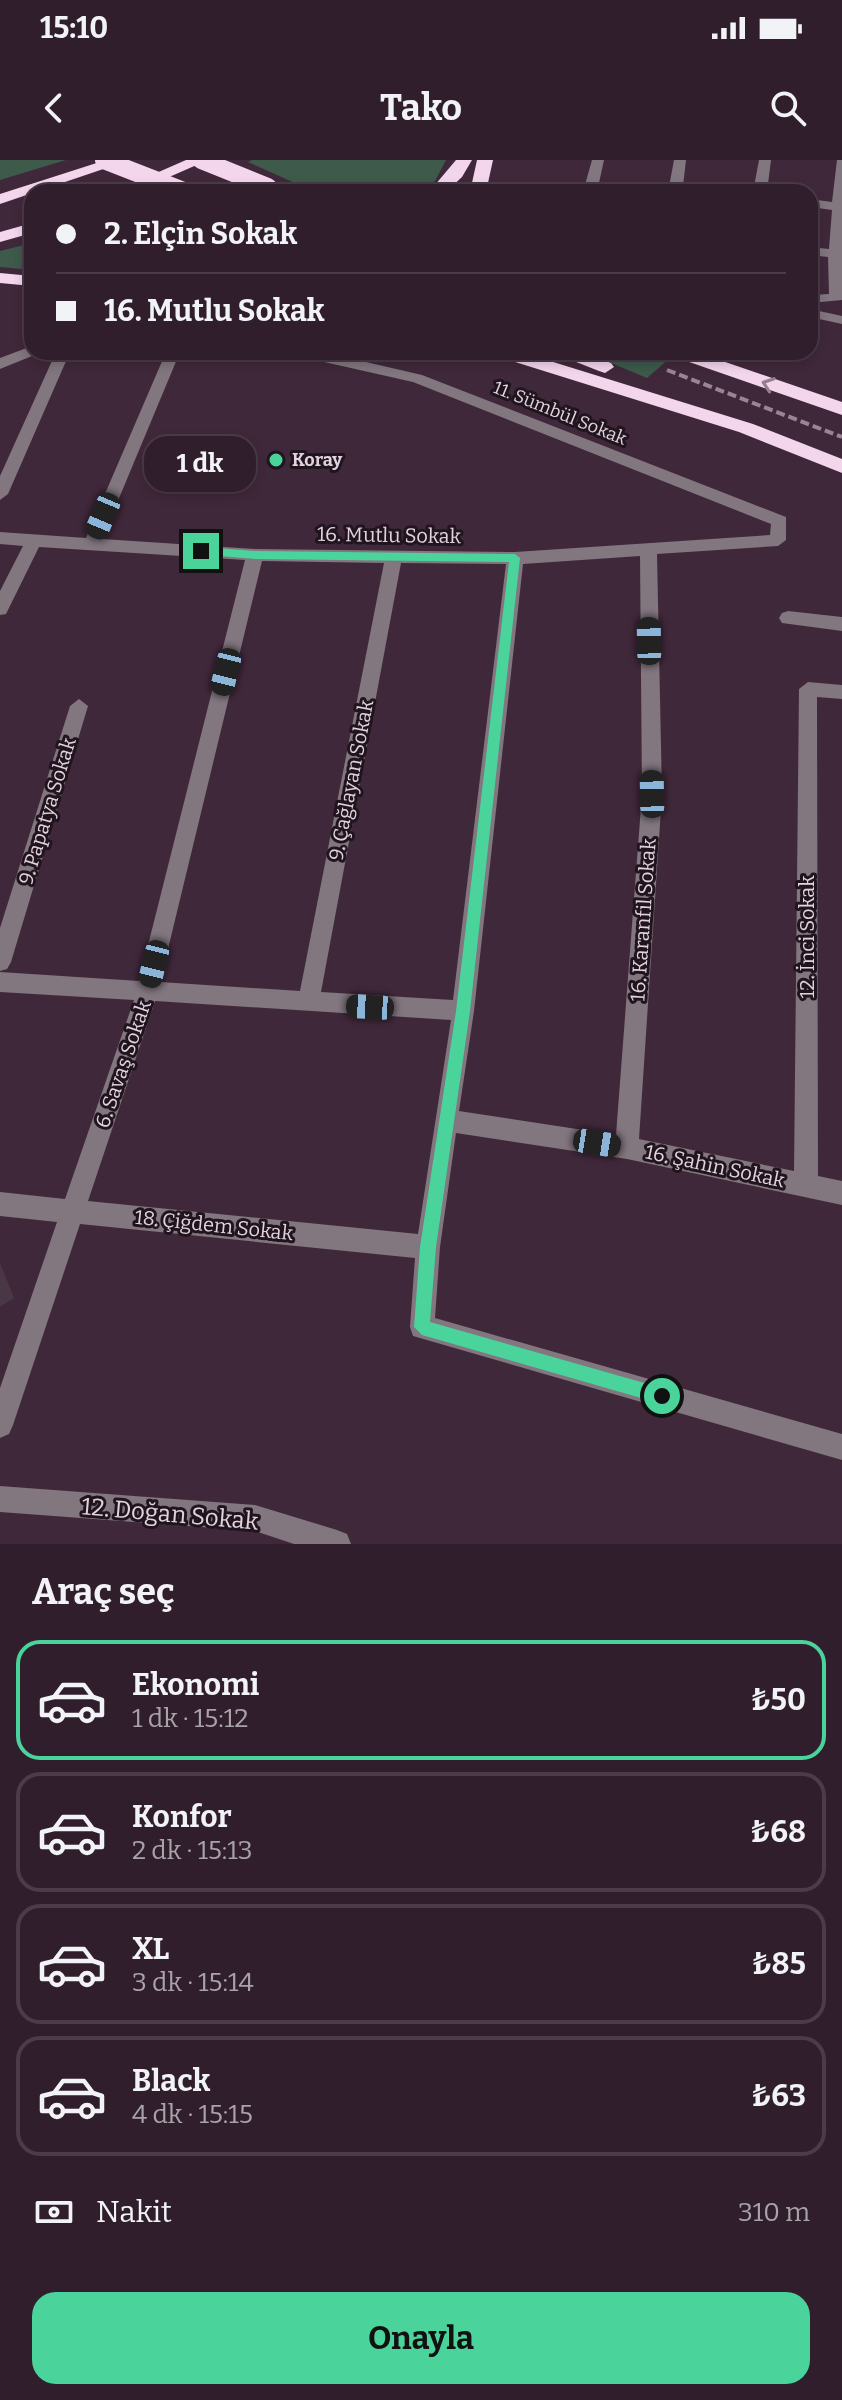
<!DOCTYPE html>
<html lang="tr">
<head>
<meta charset="utf-8">
<style>
	body { margin:0; font-family:Bitter,serif; background:#3c2b38; color:#f1f3f6; height:100vh; display:flex; flex-direction:column; font-size:30px; white-space:nowrap }
	* { box-sizing:border-box; margin:0 }
	p { font-size:26px; color:#a8a2a9 }
	.icon { flex:none; width:44px; height:44px; fill:none; stroke:currentColor; stroke-width:2; stroke-linecap:round; stroke-linejoin:round }
	.map { position:relative; height:1384px; overflow:hidden }
	.panel { display:flex; flex-direction:column; background:#301e2c; flex:1 }
	.panel>* { flex:none }
	.guide { position:absolute; left:24px; top:24px; width:794px; height:176px; border-radius:24px; box-shadow:0 4px 12px #0003,0 0 0 2px #4b3c48; display:grid; align-content:center; height:176px; padding:0 32px; background:#301e2c }
	.end { position:absolute; width:36px; height:36px; margin:-18px; border:10px solid #4ad49c; background:#111; box-shadow:0 0 0 4px #111 }
	.from { border-radius:50% }
	.bubble { position:absolute; height:56px; border-radius:24px; background:#301e2c; box-shadow:0 4px 12px #0003,0 0 0 2px #4b3c48; font-size:26px; font-weight:700; line-height:56px; text-align:center }
	.car { position:absolute; width:24px; height:48px; margin:-24px -12px; border-radius:10px; box-shadow:0 0 6px 2px #0007; background:linear-gradient(#222 24%,#8ab4d8 0 40%,#222 0 76%,#8ab4d8 0 86%,#222 0) }
	.guide b { display:flex; align-items:center; gap:28px; height:76px; font-size:30px }
	.guide b+b { border-top:2px solid #4b3c48 }
	.guide i { width:20px; height:20px; background:#f1f3f6 }
	ul { padding:0; list-style:none }
	li { display:flex; align-items:center; gap:24px; height:120px; margin:0 16px 12px; padding:0 16px; border:4px solid #4b3c48; border-radius:24px }
	li div { flex:1 }
	li b { display:block; font-size:30px }
	li em { font-style:normal; font-weight:700 }
	li.on { border-color:#4ad49c }
	li>.icon { width:72px; height:72px; stroke-width:1.5 }
	h2 { padding:0 32px; font-size:36px; line-height:96px }
	.pay { display:flex; align-items:center; gap:20px; height:88px; padding:0 32px; font-size:30px }
	.pay p { margin-inline-start:auto }
	.cta { display:flex; gap:16px; margin-top:auto; padding:16px 32px }
	.cta a { flex:1; height:92px; border-radius:24px; background:#4ad49c; color:#111; font-size:32px; font-weight:700; line-height:92px; text-align:center }
	.status { display:flex; justify-content:space-between; align-items:center; height:56px; padding:0 40px; background:#301e2c; direction:ltr }
	.status svg { height:22px; fill:currentColor }
	header { display:flex; justify-content:space-between; align-items:center; height:104px; padding:0 32px; background:#301e2c; font-size:36px; font-weight:700 }
	.map>svg:first-child { display:block }
	.green { fill:#3d5a4b }
	.lines { fill:none; stroke-linecap:round; stroke-linejoin:round }
	.minor { fill:#82767f; fill-rule:evenodd }
	.highway { fill:#f3d5ec; fill-rule:evenodd }
	.rail { stroke:#998594; stroke-width:4; stroke-dasharray:9 4; stroke-linecap:butt }
	.highway-bridge { stroke:#f3d5ec; stroke-width:18 }
	.shaded-wall { fill:#4a3746 }
	.oneway { stroke:#947f8f }
	.route { fill:#4ad49c }
	.poi-dot { fill:#4ad49c; stroke:#20151e; stroke-width:3 }
	.labels { text-anchor:middle; dominant-baseline:central; stroke-width:6; stroke-linejoin:round; paint-order:stroke }
	.far-street-label { font-size:18px; fill:#e2d2de; stroke:#20151e }
	.far-poi-label { font-size:18px; font-weight:bold; fill:#e2d2de; stroke:#20151e; text-anchor:start }
	.street-label { font-size:20px; fill:#e2d2de; stroke:#20151e }
	.near-street-label { font-size:24px; fill:#e2d2de; stroke:#20151e }
</style>
</head>
<body>
<div class="status"><b>15:10</b><svg viewBox="0 0 49 12"><path d="M0 12V9h3v3zM5 12V6h3v6zM10 12V3h3v9zM15 12V0h3v12zM26 1h20v11H26zM47 4h2v5h-2z"/></svg></div>
<header><svg class="icon" aria-label="back" viewBox="0 0 24 24"><path d="M15 5l-7 7 7 7"/></svg>Tako<svg class="icon" aria-label="search" viewBox="0 0 24 24"><circle cx="10" cy="10" r="6"/><path d="M15 15l6 6"/></svg></header>
<div class="map">
<svg width="842" height="1384" viewBox="0 0 842 1384">
	<rect width="100%" height="100%" fill="#40283b"/>
	<!-- green -->
	<path class="green" d="M0,0h66l-66,20z
		M252,0h194l-11,21 -23,11h-97l-67,-30z
		M32,83v27l-32,-3v-16z
		M585,192h68l17,6 -23,20z"/>
	<g class="lines">
		<!-- minor -->
		<path class="minor" d="M592,0h12l-7,32h-14z
			M674,0h12l-3,26 24,6h-39z
			M759,0h12l-4,32h-14z
			M837,0h5v140l-32,3v-8l19,-1 -1,-37 -18,-2v-8l19,2 3,-39 -22,-3v-8l22,3z
			M810,149l32,7v8l-32,-7z
			M32,186v6h7l-2,2 -37,15v-11z
			M56,192h14l-62,142 -8,6v-24z
			M166,192h14l-78,187 153,10 260,3 255,-17 1,-11 -358,-142 -111,-25 -7,-5h28l99,23 364,142v23l-8,6 -121,8 5,240 -23,345 155,32 5,-482 9,-7 34,3v14l-25,-2 1,479 24,5v24l-215,-46 -171,-26 -16,114 -5,71 407,116v26l-429,-124 -3,-9 5,-69 -335,-34 -67,201 -4,9 -9,4v-50l57,-166 -57,-6v-24l65,7 69,-199 -134,-8v-20l139,9 106,-421 -206,-13 -33,67 -6,1v-24l23,-45 -23,-2v-12l86,6zM640,396l2,238 -26,341 -157,-24 15,-100 49,-447zM262,401l122,2 -84,428 -140,-9zM401,403l105,1 -53,436 -132,-8zM155,841l296,19 -33,214 -330,-33z
			M788,451l54,6v14l-60,-8 -3,-5 3,-5z
			M79,539l9,7 -77,256 -4,7 -7,2v-43l70,-222z
			M0,1326l255,19 82,25 10,4 4,10h-57l-39,-13 -255,-19z"/>
		<!-- highway -->
		<path class="highway" d="M106,0h24l-130,44v-10z
			M186,0h22l-73,32h-22z
			M456,0h16l-10,17 -16,15h-17z
			M477,0h16l-7,32h-16z
			M32,63v10l-32,9v-10z
			M0,113l32,3v10l-32,-3z
			M493,192h28l232,72 89,35v14l-103,-41 -243,-76z
			M558,192h25l28,11 3,4 -9,6 -6,-2 -38,-15z
			M669,192h27l146,50v13l-170,-59z"/>
		<!-- rail -->
		<path class="rail" d="M667,210l175,67"/>
		<!-- highway-bridge -->
		<path class="highway-bridge" d="M104,0l82,32
			M201,0l67,27"/>
	</g>
	<!-- shaded-wall -->
	<path class="shaded-wall" d="M0,1103l14,35 -14,9z"/>
	<!-- one-way arrows -->
	<defs><path id="oneway-chevron" d="M-2-3.5L2.5 0L-2 3.5" fill="none" stroke-width="1.6" stroke-linecap="round" stroke-linejoin="round" transform="scale(2)"/></defs>
	<use class="oneway" href="#oneway-chevron" transform="translate(768 224) rotate(-161)"/>
	<!-- route -->
	<path class="route" d="M201,387l54,4 260,3 5,4 -50,453 -34,236 -6,75 232,66 6,2 2,6 -2,6 -6,2 -240,-69 -8,-8 6,-80 36,-236 53,-449 -254,-3 -58,-5v-6z"/>
	<!-- markers -->
	<circle class="poi-dot" cx="276" cy="300" r="8"/>
	<g class="labels">
		<!-- far-street labels -->
		<g class="far-street-label">
			<text transform="translate(560 253) rotate(22)">11. Sümbül Sokak</text>
		</g>
		<!-- far-poi labels -->
		<g class="far-poi-label">
			<text x="292" y="300">Koray</text>
		</g>
		<!-- street labels -->
		<g class="street-label">
			<text transform="translate(389 375) rotate(1)">16. Mutlu Sokak</text>
			<text transform="translate(351 620) rotate(-79)">9. Çağlayan Sokak</text>
			<text transform="translate(47 651) rotate(-73)">9. Papatya Sokak</text>
			<text transform="translate(643 760) rotate(-86)">16. Karanfil Sokak</text>
			<text transform="translate(807 777) rotate(-90)">12. İnci Sokak</text>
			<text transform="translate(123 904) rotate(-71)">6. Savaş Sokak</text>
			<text transform="translate(715 1006) rotate(12)">16. Şahin Sokak</text>
			<text transform="translate(214 1065) rotate(6)">18. Çiğdem Sokak</text>
		</g>
		<!-- near-street labels -->
		<g class="near-street-label">
			<text transform="translate(170 1354) rotate(5)">12. Doğan Sokak</text>
		</g>
	</g>
</svg>
<i class="end from" style="left:662px;top:1236px"></i>
<i class="end" style="left:201px;top:391px"></i>
<div class="bubble" style="left:144px;top:276px;width:112px">1 dk</div>
<i class="car" style="left:103px;top:356px;rotate:203deg"></i>
<i class="car" style="left:649px;top:481px;rotate:359deg"></i>
<i class="car" style="left:226px;top:512px;rotate:194deg"></i>
<i class="car" style="left:652px;top:634px;rotate:359deg"></i>
<i class="car" style="left:154px;top:804px;rotate:194deg"></i>
<i class="car" style="left:370px;top:847px;rotate:273deg"></i>
<i class="car" style="left:597px;top:983px;rotate:99deg"></i>
<div class="guide">
<b><i class="from"></i>2. Elçin Sokak</b>
<b><i></i>16. Mutlu Sokak</b>
</div>
</div>
<section class="panel">
<h2>Araç seç</h2>
<ul>
<li class="on"><svg class="icon" aria-label="car" viewBox="0 0 24 24"><path d="M5 17H2v-5l4-1 3-4h7l3 4 3 1v5h-3M9 17h6M6 11h13"/><circle cx="7" cy="17" r="2"/><circle cx="17" cy="17" r="2"/></svg><div><b>Ekonomi</b><p>1 dk · 15:12</p></div><em>₺50</em></li>
<li><svg class="icon" aria-label="car" viewBox="0 0 24 24"><path d="M5 17H2v-5l4-1 3-4h7l3 4 3 1v5h-3M9 17h6M6 11h13"/><circle cx="7" cy="17" r="2"/><circle cx="17" cy="17" r="2"/></svg><div><b>Konfor</b><p>2 dk · 15:13</p></div><em>₺68</em></li>
<li><svg class="icon" aria-label="car" viewBox="0 0 24 24"><path d="M5 17H2v-5l4-1 3-4h7l3 4 3 1v5h-3M9 17h6M6 11h13"/><circle cx="7" cy="17" r="2"/><circle cx="17" cy="17" r="2"/></svg><div><b>XL</b><p>3 dk · 15:14</p></div><em>₺85</em></li>
<li><svg class="icon" aria-label="car" viewBox="0 0 24 24"><path d="M5 17H2v-5l4-1 3-4h7l3 4 3 1v5h-3M9 17h6M6 11h13"/><circle cx="7" cy="17" r="2"/><circle cx="17" cy="17" r="2"/></svg><div><b>Black</b><p>4 dk · 15:15</p></div><em>₺63</em></li>
</ul>
<div class="pay"><svg class="icon" aria-label="cash" viewBox="0 0 24 24"><path d="M3 7h18v10H3z"/><circle cx="12" cy="12" r="2"/></svg>Nakit<p>310 m</p></div>
<div class="cta"><a>Onayla</a></div>
</section>
</body>
</html>
